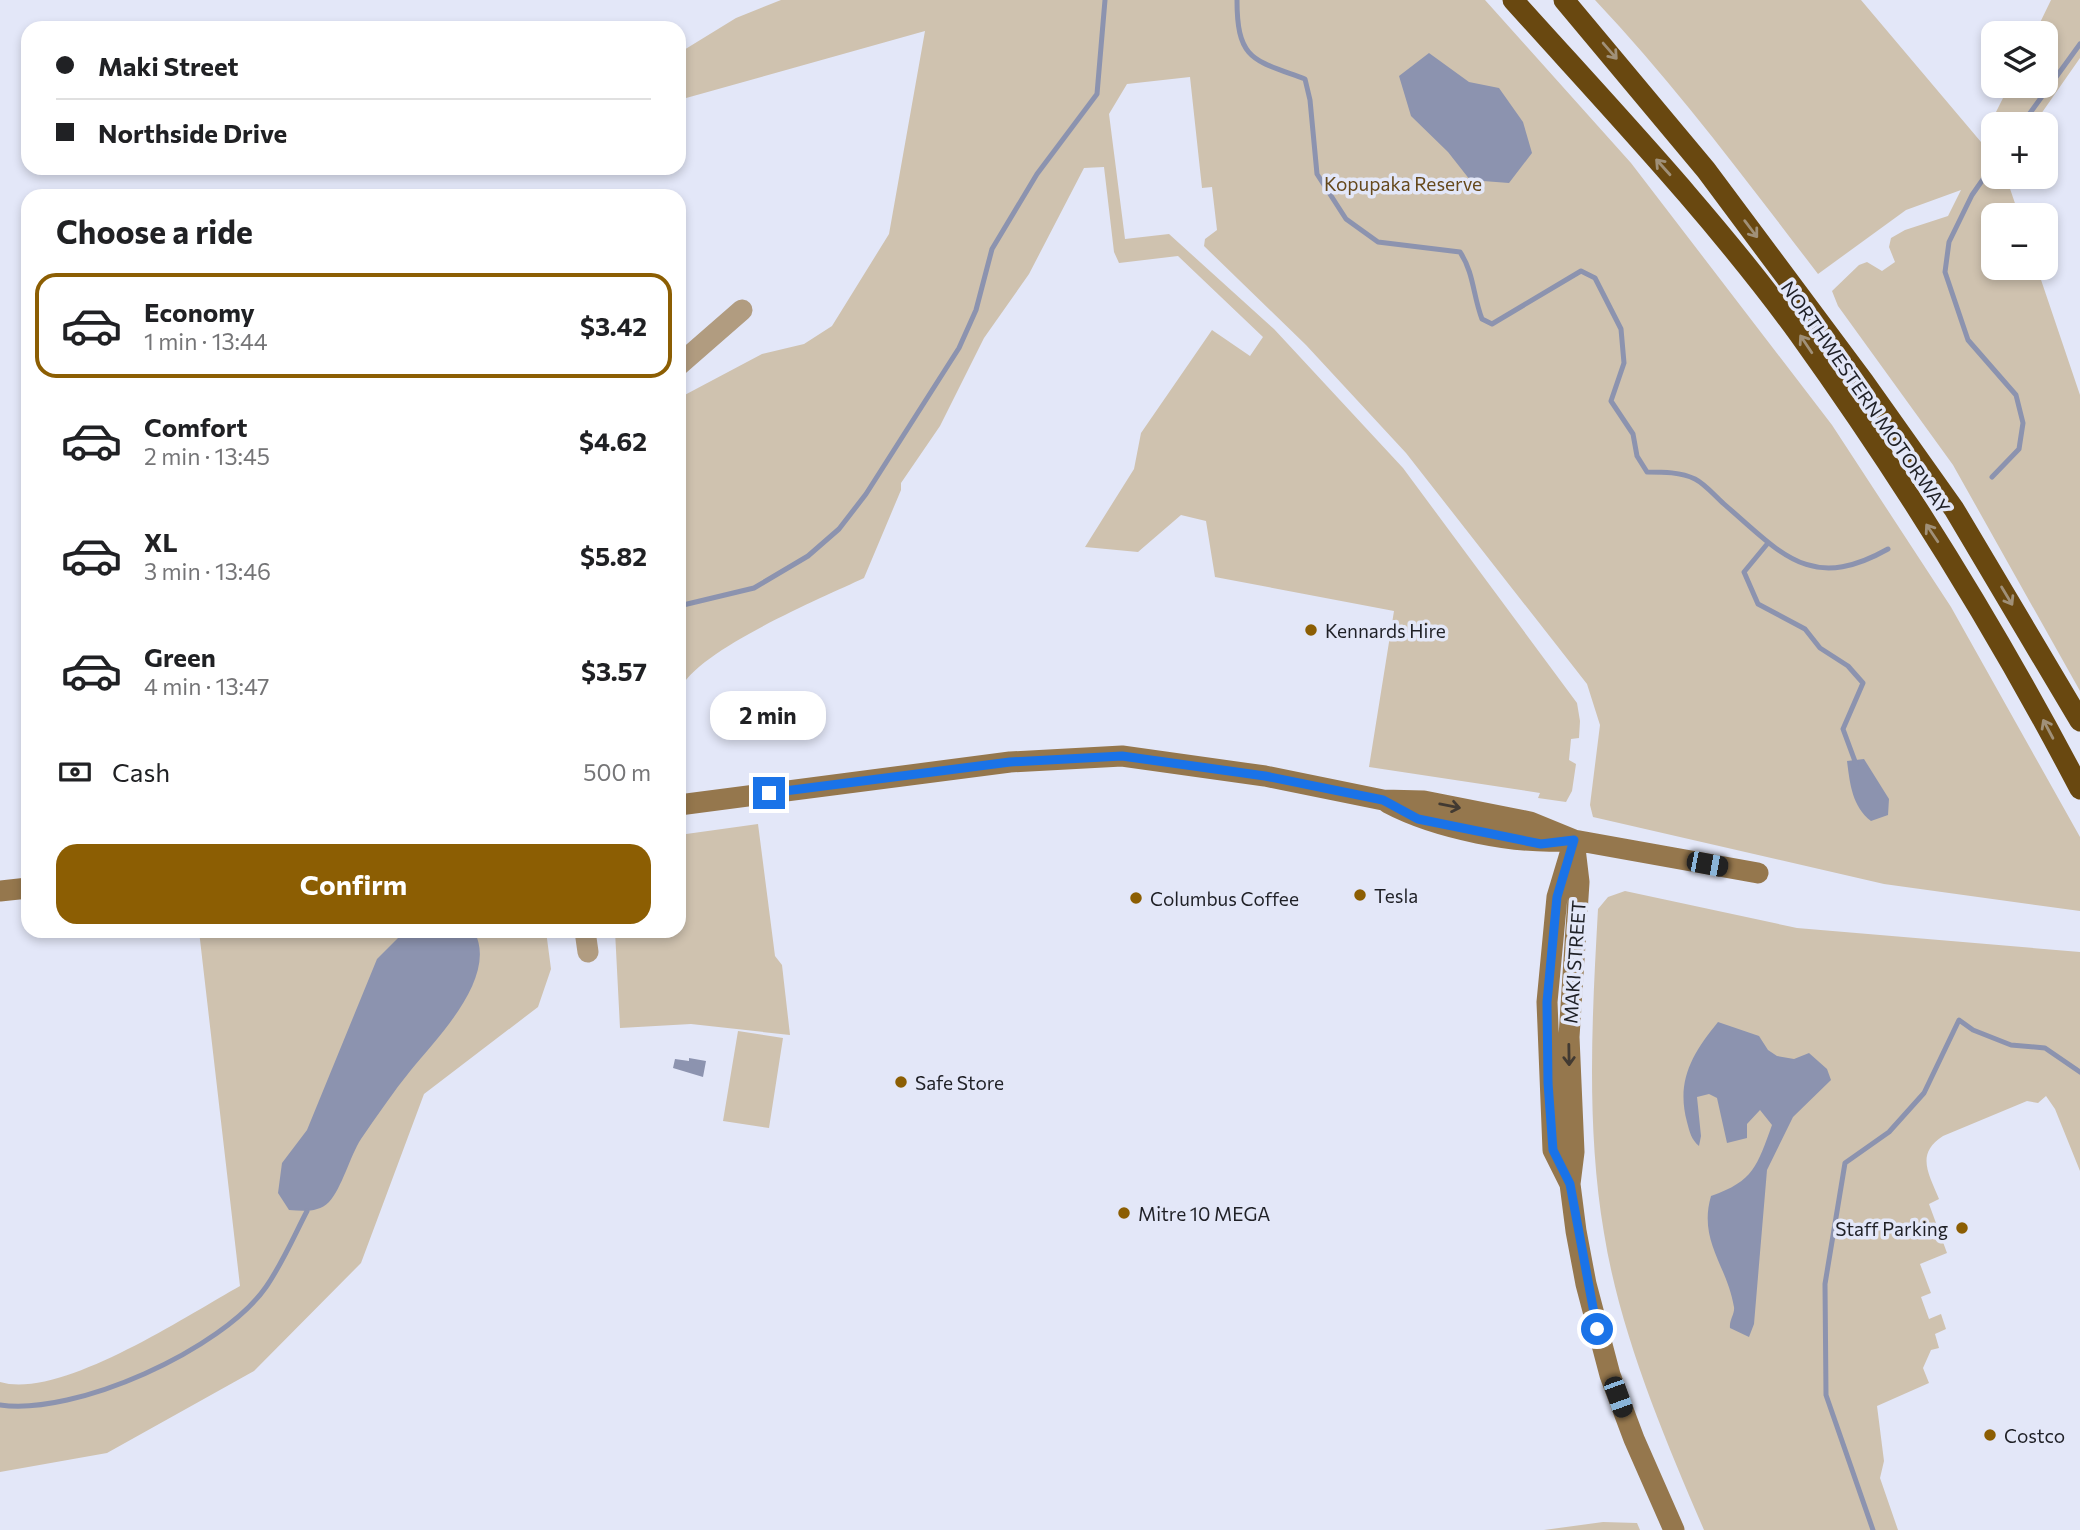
<!DOCTYPE html>
<html lang="en">
<head>
<meta charset="utf-8">
<style>
	body { margin:0; font-family:Commissioner,sans-serif; background:#f6f6f6; color:#202124; height:100vh; display:flex; flex-direction:column; font-size:26px; white-space:nowrap }
	* { box-sizing:border-box; margin:0 }
	p { font-size:23px; color:#757577 }
	.icon { flex:none; width:38px; height:38px; fill:none; stroke:currentColor; stroke-width:2; stroke-linecap:round; stroke-linejoin:round }
	.map { position:relative; flex:1; overflow:hidden }
	.side { position:absolute; left:21px; top:189px; width:665px; height:749px; display:flex; flex-direction:column; background:#fff; border-radius:21px; box-shadow:0 4px 10px #0003 }
	.side>* { flex:none }
	.top-card { position:absolute; left:21px; top:21px; width:665px; height:154px; border-radius:21px; box-shadow:0 4px 10px #0003; display:grid; align-content:center; height:154px; padding:0 35px; background:#fff }
	.fabs { position:absolute; left:1981px; top:21px; display:grid; gap:14px }
	.fabs a { display:grid; place-items:center; width:77px; height:77px; border-radius:14px; background:#fff; box-shadow:0 4px 10px #0003; font-size:35px }
	.end { position:absolute; width:32px; height:32px; margin:-16px; border:9px solid #1a73e8; background:#fff; box-shadow:0 0 0 4px #fff }
	.from { border-radius:50% }
	.bubble { position:absolute; height:49px; border-radius:21px; background:#fff; box-shadow:0 4px 10px #0003; font-size:23px; font-weight:700; line-height:49px; text-align:center }
	.car { position:absolute; width:21px; height:42px; margin:-21px -10px; border-radius:9px; box-shadow:0 0 5px 2px #0007; background:linear-gradient(#222 24%,#8ab4d8 0 40%,#222 0 76%,#8ab4d8 0 86%,#222 0) }
	.top-card b { display:flex; align-items:center; gap:24px; height:66px; font-size:26px }
	.top-card b+b { border-top:2px solid #e0e0e0 }
	.top-card i { width:18px; height:18px; background:#202124 }
	ul { padding:0; list-style:none }
	li { display:flex; align-items:center; gap:21px; height:105px; margin:0 14px 10px; padding:0 21px; border:4px solid transparent; border-radius:21px }
	li div { flex:1 }
	li b { display:block; font-size:26px }
	li em { font-style:normal; font-weight:700 }
	li.current { border-color:#8c5e03 }
	li>.icon { width:63px; height:63px; stroke-width:1.5 }
	h2 { padding:0 35px; font-size:32px; line-height:84px }
	.pay { display:flex; align-items:center; gap:18px; height:77px; padding:0 35px; font-size:26px }
	.pay p { margin-inline-start:auto }
	.cta { display:flex; gap:14px; margin-top:auto; padding:14px 35px }
	.cta a { flex:1; height:80px; border-radius:21px; background:#8c5e03; color:#fff; font-size:28px; font-weight:700; line-height:80px; text-align:center }
	.map>svg:first-child { display:block }
	.green { fill:#cfc2af }
	.water { fill:#8c93af }
	.lines { fill:none; stroke-linecap:round; stroke-linejoin:round }
	.stream { stroke:#8c93af; stroke-width:5 }
	.street { stroke:#b19c80; stroke-width:21 }
	.secondary { stroke:#95774d; stroke-width:21 }
	.highway { stroke:#694810; stroke-width:21 }
	.oneway { stroke:#a09078 }
	.oneway2 { stroke:#423a32 }
	.route { stroke:#1a73e8; stroke-width:9 }
	.poi-dot { fill:#8c5e03; stroke:#e3e7f8; stroke-width:2.5 }
	.labels { text-anchor:middle; dominant-baseline:central; stroke-width:7; stroke-linejoin:round; paint-order:stroke }
	.park-label { font-size:19px; fill:#65481b; stroke:#e3e7f8 }
	.street-label { font-size:19px; fill:#1f2026; stroke:#e3e7f8 }
	.poi-label { font-size:19px; fill:#1f2026; stroke:#e3e7f8; text-anchor:start }
</style>
</head>
<body>
<div class="map">
<svg width="2080" height="1530" viewBox="0 0 2080 1530">
	<rect width="100%" height="100%" fill="#e3e7f8"/>
	<!-- green -->
	<path class="green" d="M781,0h704l146,163 201,262 119,182 129,230v74l-196,-27 -291,-67 -3,-12 10,-80 -13,-41 -181,-231 -100,-108 -102,-99 1,-7 12,-9 -5,-43 -10,1 -12,-111 -63,7 -18,30 16,125 44,-5 105,95 129,139 174,235 3,18 -1,17 -8,1 -2,21 7,4 -4,27 -6,11 -28,-4 2,-5 -171,-26 25,-156 -179,-34 -9,-56 -25,-6 -43,37 -53,-5 49,-78 7,-36 71,-103 38,26 13,-19 -85,-81 -59,7 -5,-11 -10,-85 -20,1 -55,106 -45,64 -44,88 -39,57v7l-37,88c-42,20 -168,72 -185,113v-293l83,-44 42,-10 28,-18 57,-92 36,-203 -246,69v-47l57,-35z
		M1595,0h266l120,142 28,-56h37v-53h-11l16,-33h29v58l-46,66h-41v53h13l13,38h-26v53h44l43,127v296l-127,-226 -115,-159 -6,-15 27,-26 8,-3 15,9 13,-9 -6,-15 2,-9 14,-8 43,-14 13,-26 -55,20 -88,64c-72,-94 -142,-188 -223,-274z
		M758,824l17,132 7,9 8,70 -99,-11 -71,4 -5,-97h64v-96z
		M1625,891l172,37 283,24v219l-25,-62 -9,-13 -8,7 -11,-2 -84,35c-28,18 -14,38 -4,63l-10,5 18,49 -27,11 11,29 -10,4 8,22 12,-5 5,15 -11,5 4,14 -8,2 -8,18 6,15 -52,23 7,55 -4,17 18,52h-194c-40,-93 -84,-197 -100,-297 -18,-107 -12,-216 -6,-324l10,-12z
		M199,931h347l5,38 -13,38 -114,87 -63,169 -107,108 -147,82 -107,19v-90c60,18 186,-66 240,-96z
		M738,1031l45,7 -14,90 -46,-7z
		M1603,1522l34,1 3,7h-96z"/>
	<!-- water -->
	<path class="water" d="M1429,53l40,29 30,6 24,34 9,31 -23,30 -39,-3 -22,-28 -37,-36 -12,-40z
		M1864,759l25,40 -1,16 -17,6c-19,-15 -21,-37 -24,-60z
		M405,931h69c25,45 -36,106 -63,139 -18,22 -34,46 -50,69 -11,17 -19,49 -32,63 -11,11 -26,9 -40,8l-11,-17 4,-30 25,-33 70,-171z
		M1718,1022l41,14 9,14 9,6 17,3 15,-6 18,16 4,11 -38,37 -26,53 -13,154 -5,13 -19,-9c-1,-8 5,-14 4,-21 -7,-42 -36,-66 -23,-111 43,-15 46,-30 61,-71l-12,-15 -13,14v14l-20,5 -10,-45 -8,-4 -12,3 4,39 -2,10c-8,-7 -9,-13 -12,-24 -11,-41 5,-68 31,-100z
		M689,1058l17,3 -3,16 -30,-9 2,-9 14,2z"/>
	<g class="lines">
		<!-- stream -->
		<path class="stream" d="M1237,0c0,61 17,60 68,79l5,21 7,74 29,45 32,23 82,10c14,21 13,44 22,67l10,5 89,-53 14,7 26,51 3,34 -13,38 22,33 4,22 10,16c16,0 34,0 48,7 10,5 20,17 29,25 57,49 86,89 164,45
			M2022,124l58,-80
			M1992,477l27,-28 4,-26 -7,-28 -48,-55 -23,-68 4,-30 23,-47 21,-30
			M1768,543l-24,29 14,32 47,25 15,19 28,18 15,17 -20,46 13,35
			M679,606l75,-18 54,-32 31,-27 27,-35 93,-146 17,-38 16,-61 45,-75 60,-80 8,-94
			M0,1405c75,11 222,-55 266,-118 16,-23 28,-51 41,-76
			M1873,1530l-47,-135 -1,-111 20,-121 44,-31 35,-39 35,-73 14,10 38,15 34,3 35,24"/>
		<!-- street -->
		<path class="street" d="M679,365l63,-55
			M585,931l3,21"/>
		<!-- secondary -->
		<path class="secondary" d="M1388,803c47,25 131,43 185,37
			M679,805l331,-43 112,-6 143,20 118,24 41,1 106,21 44,18 184,33
			M1574,840l5,42 -10,155 5,115 -4,32 6,47 10,53 24,91 24,64 40,91
			M0,891l28,-3
			M1570,1184l-17,-34 -6,-148 10,-105 15,-50"/>
		<!-- highway -->
		<path class="highway" d="M1513,0c98,109 200,216 286,334 104,145 199,298 281,455
			M1564,0l142,170 158,212 90,127 126,212"/>
	</g>
	<!-- one-way arrows -->
	<defs><path id="oneway-shaft" d="M-6 0H5M1.5-3L5.5 0L1.5 3" fill="none" stroke-width="1.6" stroke-linecap="round" stroke-linejoin="round" transform="scale(1.75)"/></defs>
	<g class="oneway">
		<use href="#oneway-shaft" transform="translate(1610 51) rotate(49)"/>
		<use href="#oneway-shaft" transform="translate(1663 167) rotate(-132)"/>
		<use href="#oneway-shaft" transform="translate(1751 229) rotate(53)"/>
		<use href="#oneway-shaft" transform="translate(1806 344) rotate(-124)"/>
		<use href="#oneway-shaft" transform="translate(1932 533) rotate(-124)"/>
		<use href="#oneway-shaft" transform="translate(2007 596) rotate(59)"/>
		<use href="#oneway-shaft" transform="translate(2048 729) rotate(-118)"/>
	</g>
	<g class="oneway2">
		<use href="#oneway-shaft" transform="translate(1450 806) rotate(11)"/>
		<use href="#oneway-shaft" transform="translate(1569 1055) rotate(89)"/>
	</g>
	<g class="lines">
		<!-- route -->
		<path class="route" d="M769,793l241,-31 112,-6 143,20 118,24 35,19 123,25 33,-4 -17,57 -10,105 1,81 5,67 17,34 27,145"/>
	</g>
	<!-- markers -->
	<g class="poi-dot">
		<circle cx="1311" cy="630" r="7"/>
		<circle cx="1360" cy="895" r="7"/>
		<circle cx="1136" cy="898" r="7"/>
		<circle cx="901" cy="1082" r="7"/>
		<circle cx="1124" cy="1213" r="7"/>
		<circle cx="1962" cy="1228" r="7"/>
		<circle cx="1990" cy="1435" r="7"/>
	</g>
	<g class="labels">
		<!-- park labels -->
		<g class="park-label">
			<text x="1403" y="183">Kopupaka Reserve</text>
		</g>
		<!-- street labels -->
		<g class="street-label">
			<text transform="translate(1866 397) rotate(55)">NORTHWESTERN MOTORWAY</text>
			<text transform="translate(1574 962) rotate(-86)">MAKI STREET</text>
		</g>
		<!-- poi labels -->
		<g class="poi-label">
			<text x="1325" y="630">Kennards Hire</text>
			<text x="1374" y="895">Tesla</text>
			<text x="1150" y="898">Columbus Coffee</text>
			<text x="915" y="1082">Safe Store</text>
			<text x="1138" y="1213">Mitre 10 MEGA</text>
			<text x="1948" y="1228" text-anchor="end">Staff Parking</text>
			<text x="2004" y="1435">Costco</text>
		</g>
	</g>
</svg>
<div class="fabs">
<a><svg class="icon" aria-label="layers" viewBox="0 0 24 24"><path d="M12 4l9 5-9 5-9-5zM3 14l9 5 9-5"/></svg></a>
<a>+</a>
<a>−</a>
</div>
<i class="end from" style="left:1597px;top:1329px"></i>
<i class="end" style="left:769px;top:793px"></i>
<div class="bubble" style="left:710px;top:691px;width:116px">2 min</div>
<i class="car" style="left:1707px;top:864px;rotate:101deg"></i>
<i class="car" style="left:1618px;top:1397px;rotate:160deg"></i>
<div class="top-card">
<b><i class="from"></i>Maki Street</b>
<b><i></i>Northside Drive</b>
</div>
<section class="side">
<h2>Choose a ride</h2>
<ul>
<li class="current"><svg class="icon" aria-label="car" viewBox="0 0 24 24"><path d="M5 17H2v-5l4-1 3-4h7l3 4 3 1v5h-3M9 17h6M6 11h13"/><circle cx="7" cy="17" r="2"/><circle cx="17" cy="17" r="2"/></svg><div><b>Economy</b><p>1 min · 13:44</p></div><em>$3.42</em></li>
<li><svg class="icon" aria-label="car" viewBox="0 0 24 24"><path d="M5 17H2v-5l4-1 3-4h7l3 4 3 1v5h-3M9 17h6M6 11h13"/><circle cx="7" cy="17" r="2"/><circle cx="17" cy="17" r="2"/></svg><div><b>Comfort</b><p>2 min · 13:45</p></div><em>$4.62</em></li>
<li><svg class="icon" aria-label="car" viewBox="0 0 24 24"><path d="M5 17H2v-5l4-1 3-4h7l3 4 3 1v5h-3M9 17h6M6 11h13"/><circle cx="7" cy="17" r="2"/><circle cx="17" cy="17" r="2"/></svg><div><b>XL</b><p>3 min · 13:46</p></div><em>$5.82</em></li>
<li><svg class="icon" aria-label="car" viewBox="0 0 24 24"><path d="M5 17H2v-5l4-1 3-4h7l3 4 3 1v5h-3M9 17h6M6 11h13"/><circle cx="7" cy="17" r="2"/><circle cx="17" cy="17" r="2"/></svg><div><b>Green</b><p>4 min · 13:47</p></div><em>$3.57</em></li>
</ul>
<div class="pay"><svg class="icon" aria-label="cash" viewBox="0 0 24 24"><path d="M3 7h18v10H3z"/><circle cx="12" cy="12" r="2"/></svg>Cash<p>500 m</p></div>
<div class="cta"><a>Confirm</a></div>
</section>
</div>
</body>
</html>
